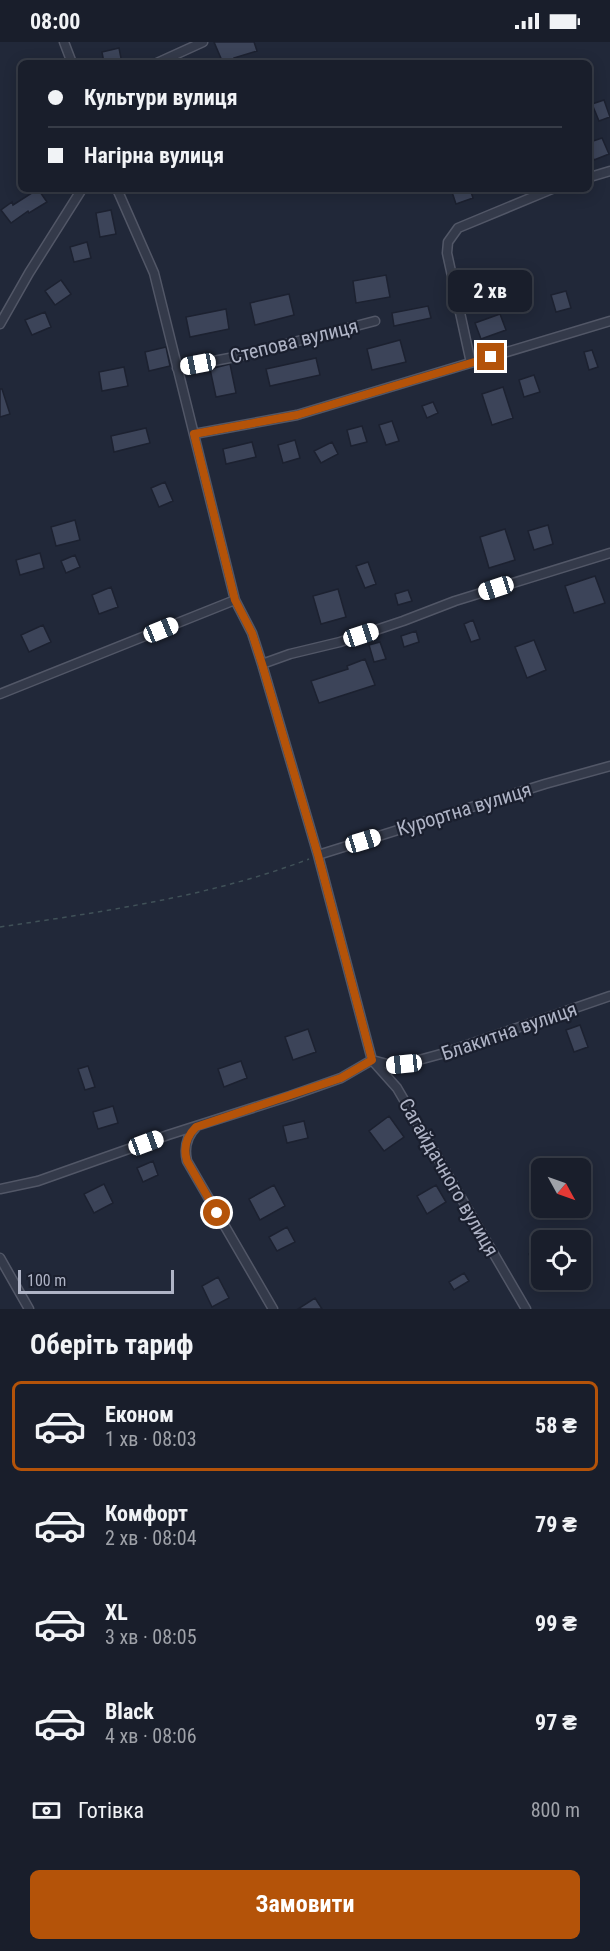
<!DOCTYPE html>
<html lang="uk">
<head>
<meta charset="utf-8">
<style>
	body { margin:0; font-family:"Roboto Condensed",sans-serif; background:#262b37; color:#f1f3f6; height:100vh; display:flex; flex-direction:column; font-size:22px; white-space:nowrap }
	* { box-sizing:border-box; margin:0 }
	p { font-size:20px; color:#9fa2a9 }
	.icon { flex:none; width:33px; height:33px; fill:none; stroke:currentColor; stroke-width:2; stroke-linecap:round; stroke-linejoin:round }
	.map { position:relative; height:1267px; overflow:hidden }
	.sheet { display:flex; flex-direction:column; background:#191e2b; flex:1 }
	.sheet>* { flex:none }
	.guide { position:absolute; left:18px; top:18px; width:574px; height:132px; border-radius:9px; box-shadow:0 3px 15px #0003,0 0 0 2px #373c47; display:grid; align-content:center; height:132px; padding:0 30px; background:#191e2b }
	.needle { width:39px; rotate:130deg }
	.tools { position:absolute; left:531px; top:1116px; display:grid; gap:12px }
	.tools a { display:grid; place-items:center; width:60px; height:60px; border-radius:9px; background:#191e2b; box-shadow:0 3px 15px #0003,0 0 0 2px #373c47; font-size:30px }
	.scale { position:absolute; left:18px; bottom:15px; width:156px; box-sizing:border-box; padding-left:6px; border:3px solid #afb4c6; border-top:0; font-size:16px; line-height:21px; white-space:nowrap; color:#afb4c6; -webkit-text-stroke:4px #1a1f2e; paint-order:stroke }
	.end { position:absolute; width:27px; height:27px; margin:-14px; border:8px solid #b45309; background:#fff; box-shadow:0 0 0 3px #fff }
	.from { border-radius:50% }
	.bubble { position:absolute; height:42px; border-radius:9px; background:#191e2b; box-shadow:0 3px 15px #0003,0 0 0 2px #373c47; font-size:20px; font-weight:700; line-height:42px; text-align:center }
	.car { position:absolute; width:18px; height:36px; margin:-18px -9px; border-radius:8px; box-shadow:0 0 4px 2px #0007; background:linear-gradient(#fff 24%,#345 0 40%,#fff 0 76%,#345 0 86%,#fff 0) }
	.guide b { display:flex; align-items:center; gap:21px; height:57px; font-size:22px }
	.guide b+b { border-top:2px solid #373c47 }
	.guide i { width:15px; height:15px; background:#f1f3f6 }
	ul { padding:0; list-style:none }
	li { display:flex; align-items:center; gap:18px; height:90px; margin:0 12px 9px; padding:0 18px; border:3px solid transparent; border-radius:9px }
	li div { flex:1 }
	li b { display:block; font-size:22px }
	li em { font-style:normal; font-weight:700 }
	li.selected { border-color:#b45309 }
	li>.icon { width:54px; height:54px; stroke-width:1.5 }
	h2 { padding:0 30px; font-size:27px; line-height:72px }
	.pay { display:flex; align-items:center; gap:15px; height:66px; padding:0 30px; font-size:22px }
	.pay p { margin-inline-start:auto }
	.primary-button { display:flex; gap:12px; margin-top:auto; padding:12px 30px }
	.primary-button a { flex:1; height:69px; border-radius:9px; background:#b45309; color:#fff; font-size:24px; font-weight:700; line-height:69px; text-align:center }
	.status { display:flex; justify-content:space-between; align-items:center; height:42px; padding:0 30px; background:#191e2b; direction:ltr }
	.status svg { height:16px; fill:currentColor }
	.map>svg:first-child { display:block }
	.building { fill:#3c4459; stroke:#1c2130; stroke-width:1.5 }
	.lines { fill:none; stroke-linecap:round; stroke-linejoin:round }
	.minor-casing { stroke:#525767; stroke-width:11 }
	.path { stroke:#405158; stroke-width:1.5; stroke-dasharray:4.5 4.5; stroke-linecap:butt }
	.minor { stroke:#343a4a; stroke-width:8 }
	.route { stroke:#b45309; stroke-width:8 }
	.labels { text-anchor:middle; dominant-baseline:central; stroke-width:4.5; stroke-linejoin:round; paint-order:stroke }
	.street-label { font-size:20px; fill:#afb4c6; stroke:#1a1f2e }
</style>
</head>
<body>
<div class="status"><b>08:00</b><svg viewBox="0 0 49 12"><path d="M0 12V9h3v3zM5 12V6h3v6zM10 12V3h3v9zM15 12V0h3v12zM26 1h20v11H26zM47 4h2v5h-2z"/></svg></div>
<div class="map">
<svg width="610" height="1267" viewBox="0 0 610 1267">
	<rect width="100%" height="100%" fill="#212839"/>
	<!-- building -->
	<path class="building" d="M214,0h40l3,9 -23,7 2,5h-13z
		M119,6l3,15h-18l-2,-11z
		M604,58l6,17 -11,4 -7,-17z
		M602,96l7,16 -15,6 -4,-11v-7z
		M38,147l9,13 -18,11 -1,-2 -17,12 -10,-13 11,-8 1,3z
		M451,147h19l3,9 -17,6z
		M111,168l5,24 -16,3 -4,-24z
		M87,200l4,16 -17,4 -4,-15z
		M386,233l4,22 -34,6 -3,-22z
		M61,238l10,14 -16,11 -10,-14z
		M566,249l5,17 -15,4 -5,-17z
		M289,252l5,21 -39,10 -5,-22z
		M428,264l3,12 -37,8 -2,-13z
		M226,267l3,20 -39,8 -4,-20z
		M45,270l6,15 -19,8 -7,-15z
		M500,272l6,16 -25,9 -6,-16z
		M400,298l6,22 -34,8 -5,-21z
		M166,305l4,19 -21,5 -4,-19z
		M592,308l6,17 -9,3 -5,-18z
		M316,316l4,17 -50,11 -4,-17z
		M230,322l6,29 -20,4 -6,-28z
		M124,325l4,19 -26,5 -3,-19z
		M534,333l6,17 -16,5 -5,-17z
		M503,345l10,31 -21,7 -10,-31z
		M0,347h2l8,25 -10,3z
		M433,360l5,11 -11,5 -5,-12z
		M392,379l7,20 -13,4 -7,-20z
		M362,384l5,16 -16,4 -4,-16z
		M146,386l4,15 -36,9 -3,-16z
		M295,398l5,18 -17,5 -5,-18z
		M252,400l4,15 -30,7 -3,-15z
		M332,400l6,12 -17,9 -7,-12z
		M165,440l8,19 -14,6 -8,-19z
		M75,478l5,20 -24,6 -5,-19z
		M548,483l5,19 -19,6 -6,-19z
		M505,487l10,31 -26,8 -9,-31z
		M40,511l4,15 -24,7 -4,-15z
		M75,513l5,12 -14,6 -5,-12z
		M368,520l8,22 -11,4 -9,-22z
		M595,534l10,27 -31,10 -9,-27z
		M111,545l7,20 -19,7 -7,-19z
		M338,547l8,28 -25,7 -8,-28z
		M408,548l4,11 -14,4 -3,-11z
		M473,578l7,19 -9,3 -7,-18z
		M43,583l8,17 -22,10 -8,-17z
		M416,589l3,11 -15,5 -3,-11z
		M534,598l12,30 -19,8 -12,-31z
		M380,600l6,17 -12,3 -5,-17z
		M365,617l10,26 -56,18 -8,-22 37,-12 -1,-3z
		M580,983l8,22 -14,5 -8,-22z
		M308,987l8,23 -23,8 -8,-23z
		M241,1019l6,17 -23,9 -6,-18z
		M88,1024l7,21 -10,3 -7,-21z
		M113,1064l5,17 -20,6 -5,-17z
		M389,1074l15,21 -20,14 -15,-20z
		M304,1079l4,17 -21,5 -4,-17z
		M153,1119l5,14 -15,7 -6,-14z
		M104,1142l9,19 -19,10 -10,-19z
		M274,1143l11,21 -25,14 -11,-21z
		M436,1143l10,17 -19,12 -10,-18z
		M287,1185l8,15 -18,9 -8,-14z
		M542,1206v29l-13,-23z
		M464,1231l5,8 -15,9 -5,-8z
		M218,1235l11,21 -17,9 -10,-21z
		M315,1256l7,11h-24z"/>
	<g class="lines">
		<defs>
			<path id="minor" d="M64,0l8,21
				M157,21l46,-21
				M590,135l20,-6
				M117,147l37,84 81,327 17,33 10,31 56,191 54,205 25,28 129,221
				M0,282l29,-51 53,-84
				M471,321l-24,-110 1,-11 10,-14 94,-39
				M177,326l63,-12 135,-35
				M194,392l103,-19 313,-94
				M262,622l28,-10 50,-12 63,-21 52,-20 155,-48
				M0,652l235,-94
				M318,813l227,-71 65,-18
				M196,1085c-10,10 -12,21 -9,34l86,148
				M0,1147l38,-8 130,-46 122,-39 51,-18 31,-18 19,5 13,-1 37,-10 169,-58
				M0,1216l29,51"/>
		</defs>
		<!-- minor casing -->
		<use href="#minor" class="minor-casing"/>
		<!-- path -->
		<path class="path" d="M0,885c102,-15 212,-31 309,-68"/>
		<!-- minor -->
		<use href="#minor" class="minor"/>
	</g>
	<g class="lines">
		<!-- route -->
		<path class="route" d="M217,1171l-30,-52c-4,-13 -1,-24 9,-34l145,-49 31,-18 -54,-205 -56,-191 -10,-31 -17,-33 -41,-166 103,-19 194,-58"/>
	</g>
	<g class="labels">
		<!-- street labels -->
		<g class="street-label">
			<text transform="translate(294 299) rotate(-14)">Степова вулиця</text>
			<text transform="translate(464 767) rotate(-17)">Курортна вулиця</text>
			<text transform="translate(509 989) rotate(-19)">Блакитна вулиця</text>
			<text transform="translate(449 1135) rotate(60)">Сагайдачного вулиця</text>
		</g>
	</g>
</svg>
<div class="tools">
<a><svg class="needle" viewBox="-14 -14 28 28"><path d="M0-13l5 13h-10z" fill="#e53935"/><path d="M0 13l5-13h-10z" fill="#9fa2a9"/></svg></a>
<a><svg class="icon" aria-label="locate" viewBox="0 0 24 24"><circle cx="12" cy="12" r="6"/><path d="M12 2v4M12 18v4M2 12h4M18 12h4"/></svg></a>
</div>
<div class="scale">100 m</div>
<i class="end from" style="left:217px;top:1171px"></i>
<i class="end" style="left:491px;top:315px"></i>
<div class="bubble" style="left:448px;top:228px;width:84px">2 хв</div>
<i class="car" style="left:198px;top:322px;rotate:259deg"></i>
<i class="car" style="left:496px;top:546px;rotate:252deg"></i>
<i class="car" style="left:161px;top:588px;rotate:68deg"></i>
<i class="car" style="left:361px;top:593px;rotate:72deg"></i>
<i class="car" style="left:363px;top:799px;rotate:73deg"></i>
<i class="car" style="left:404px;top:1022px;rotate:264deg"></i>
<i class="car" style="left:146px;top:1101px;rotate:70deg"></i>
<div class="guide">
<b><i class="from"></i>Культури вулиця</b>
<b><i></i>Нагірна вулиця</b>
</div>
</div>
<section class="sheet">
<h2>Оберіть тариф</h2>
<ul>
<li class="selected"><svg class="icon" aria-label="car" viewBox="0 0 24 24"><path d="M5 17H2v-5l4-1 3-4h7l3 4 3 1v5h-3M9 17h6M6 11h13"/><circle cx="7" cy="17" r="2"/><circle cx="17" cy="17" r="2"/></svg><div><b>Економ</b><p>1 хв · 08:03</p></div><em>58 ₴</em></li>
<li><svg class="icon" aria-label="car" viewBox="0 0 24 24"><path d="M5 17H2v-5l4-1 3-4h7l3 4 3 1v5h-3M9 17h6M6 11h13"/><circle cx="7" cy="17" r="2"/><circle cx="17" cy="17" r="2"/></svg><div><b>Комфорт</b><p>2 хв · 08:04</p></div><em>79 ₴</em></li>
<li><svg class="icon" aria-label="car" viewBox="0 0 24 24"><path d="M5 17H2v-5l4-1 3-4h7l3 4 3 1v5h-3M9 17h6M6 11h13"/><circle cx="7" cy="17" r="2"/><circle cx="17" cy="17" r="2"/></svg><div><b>XL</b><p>3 хв · 08:05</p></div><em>99 ₴</em></li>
<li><svg class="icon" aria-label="car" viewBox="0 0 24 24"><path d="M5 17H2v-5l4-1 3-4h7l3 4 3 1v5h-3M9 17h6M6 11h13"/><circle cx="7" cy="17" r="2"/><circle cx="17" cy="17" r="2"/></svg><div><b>Black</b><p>4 хв · 08:06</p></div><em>97 ₴</em></li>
</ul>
<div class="pay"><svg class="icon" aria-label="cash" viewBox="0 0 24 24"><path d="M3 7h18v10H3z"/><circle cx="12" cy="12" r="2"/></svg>Готівка<p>800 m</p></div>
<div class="primary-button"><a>Замовити</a></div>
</section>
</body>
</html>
